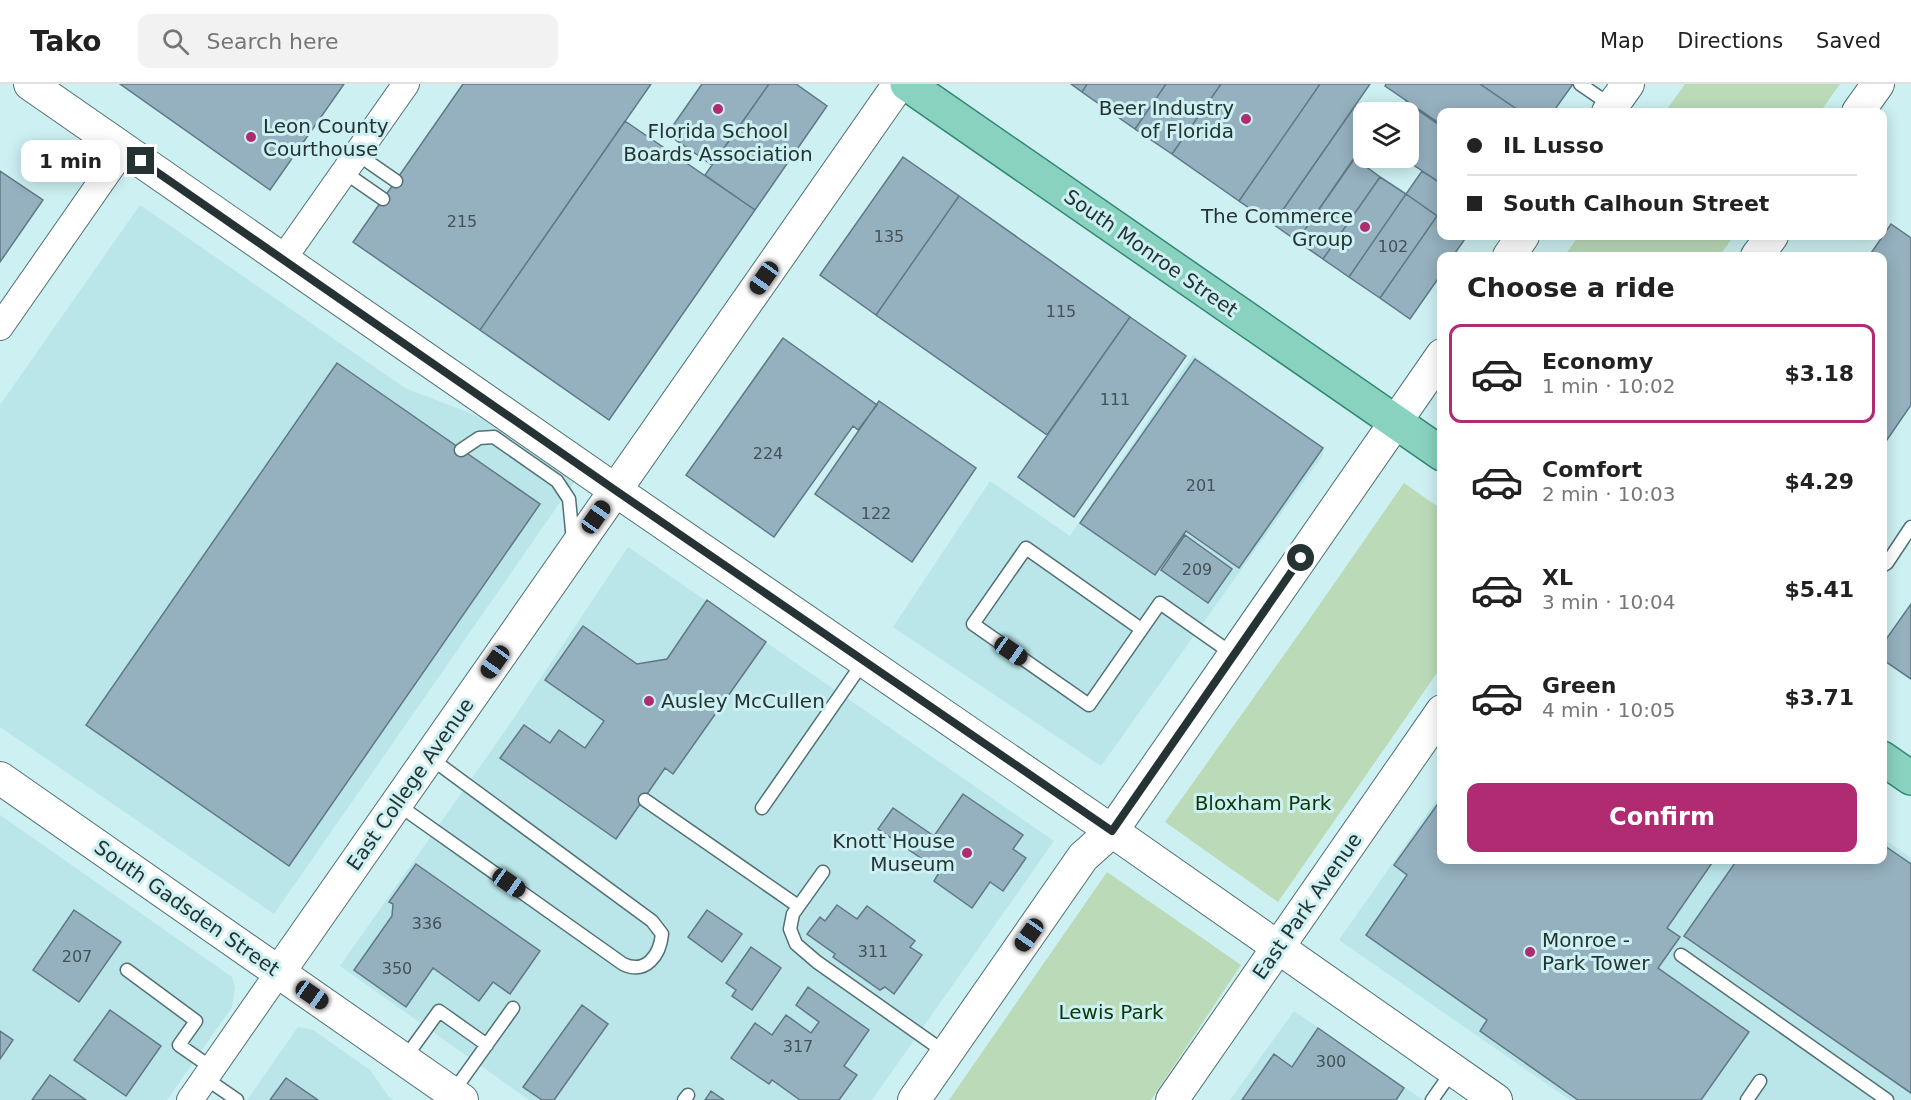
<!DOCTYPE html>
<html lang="en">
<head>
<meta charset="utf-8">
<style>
	body { margin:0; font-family:"DejaVu Sans",sans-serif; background:#f2f2f2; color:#222; height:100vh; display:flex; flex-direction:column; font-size:22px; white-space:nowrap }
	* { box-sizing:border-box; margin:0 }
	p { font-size:20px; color:#767676 }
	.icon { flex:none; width:33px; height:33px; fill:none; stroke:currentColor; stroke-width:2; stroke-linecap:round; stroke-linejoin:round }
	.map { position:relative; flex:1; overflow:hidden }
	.panel { position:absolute; left:1437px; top:168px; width:450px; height:612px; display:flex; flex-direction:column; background:#fff; border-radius:12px; box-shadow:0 3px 15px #0003 }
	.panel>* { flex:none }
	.top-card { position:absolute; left:1437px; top:24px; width:450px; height:132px; border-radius:12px; box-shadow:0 3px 15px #0003; display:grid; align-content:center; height:132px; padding:0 30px; background:#fff }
	.buttons { position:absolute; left:1353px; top:18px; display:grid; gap:12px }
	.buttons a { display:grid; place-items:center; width:66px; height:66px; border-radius:12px; background:#fff; box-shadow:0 3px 15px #0003; font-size:30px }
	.end { position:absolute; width:27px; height:27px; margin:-14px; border:8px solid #263334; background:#fff; box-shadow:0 0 0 3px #fff }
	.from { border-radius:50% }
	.bubble { position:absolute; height:42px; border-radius:12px; background:#fff; box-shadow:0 3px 15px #0003; font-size:20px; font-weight:700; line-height:42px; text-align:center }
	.car { position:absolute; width:18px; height:36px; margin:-18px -9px; border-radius:8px; box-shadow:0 0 4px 2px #0007; background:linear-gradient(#222 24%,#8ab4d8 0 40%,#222 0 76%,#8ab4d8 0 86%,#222 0) }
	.top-card b { display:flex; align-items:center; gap:21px; height:57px; font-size:22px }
	.top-card b+b { border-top:2px solid #e0e0e0 }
	.top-card i { width:15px; height:15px; background:#222 }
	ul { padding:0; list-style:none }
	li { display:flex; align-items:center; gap:18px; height:99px; margin:0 12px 9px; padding:0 18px; border:3px solid transparent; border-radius:12px }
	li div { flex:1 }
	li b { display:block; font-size:22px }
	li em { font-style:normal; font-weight:700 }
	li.current { border-color:#b02b72 }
	li>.icon { width:54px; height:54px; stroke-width:1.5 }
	h2 { padding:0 30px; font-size:27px; line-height:72px }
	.button { display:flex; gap:12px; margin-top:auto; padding:12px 30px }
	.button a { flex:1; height:69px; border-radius:12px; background:#b02b72; color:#fff; font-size:24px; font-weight:700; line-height:69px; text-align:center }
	header { display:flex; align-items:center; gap:36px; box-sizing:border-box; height:84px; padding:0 30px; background:#fff; border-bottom:2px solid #e0e0e0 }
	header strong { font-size:28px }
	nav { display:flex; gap:33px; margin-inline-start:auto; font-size:21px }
	.search { width:420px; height:54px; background:#f2f2f2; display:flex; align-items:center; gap:15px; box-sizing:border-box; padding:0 21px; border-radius:12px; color:#767676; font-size:22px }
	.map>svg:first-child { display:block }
	.built { fill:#bae6e9 }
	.green { fill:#bbdbb8 }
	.building { fill:#95b0bf; stroke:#5f7886; stroke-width:1.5 }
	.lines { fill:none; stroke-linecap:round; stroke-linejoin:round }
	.service-casing { stroke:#527174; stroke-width:15 }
	.minor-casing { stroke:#527174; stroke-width:28 }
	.tertiary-casing { stroke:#527174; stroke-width:34 }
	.primary-casing { stroke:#328773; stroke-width:36 }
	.service { stroke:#fff; stroke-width:12 }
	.minor { stroke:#fff; stroke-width:26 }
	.tertiary { stroke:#fff; stroke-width:32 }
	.primary { stroke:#88d2bf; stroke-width:33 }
	.route { stroke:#263334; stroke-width:8 }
	.poi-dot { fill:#b02b72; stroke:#cdf0f2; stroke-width:2 }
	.labels { text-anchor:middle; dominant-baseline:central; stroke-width:6; stroke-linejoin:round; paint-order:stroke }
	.number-label { font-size:16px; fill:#425257 }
	.poi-label { font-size:20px; fill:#263334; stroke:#cdf0f2; text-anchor:end }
	.street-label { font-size:20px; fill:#263334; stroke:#cdf0f2 }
	.park-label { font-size:20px; fill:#0b3808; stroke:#cdf0f2 }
</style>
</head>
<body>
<header>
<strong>Tako</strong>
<div class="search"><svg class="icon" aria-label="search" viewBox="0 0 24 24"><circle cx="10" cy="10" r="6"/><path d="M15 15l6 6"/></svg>Search here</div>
<nav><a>Map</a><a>Directions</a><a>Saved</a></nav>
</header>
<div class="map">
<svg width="1911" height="1016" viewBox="0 0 1911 1016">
	<rect width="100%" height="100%" fill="#cdf0f2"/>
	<!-- built -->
	<path class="built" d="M140,121l265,183 93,36 79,54 -303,436 -274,-187v-322z
		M1193,271l130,94v6l-222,311 -208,-139 97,-146 80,55z
		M628,463l426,294 -182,259h-343l-189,-134 172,-245z
		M1441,710l1,66h440l1,-22 28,20v242h-341l-231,-160z
		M0,731l232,162 3,11 -3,19 -65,93h-167z
		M1294,927l129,89h-193z
		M298,943l15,3 57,40 19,27 4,3h-146z"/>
	<!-- green -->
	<path class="green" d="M1685,0h155l-20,28h-155z
		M1579,152h155l-15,20h-155z
		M1404,399l37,26v158l-163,235 -113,-80 141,-198z
		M1107,788l134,93 -90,135h-202z"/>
	<!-- building -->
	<path class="building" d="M120,0h224l-74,106z
		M463,0h188l-171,246 -127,-88z
		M702,0h67l-57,81 -45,-31z
		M769,0h27l31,22 -72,104 -50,-35z
		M1071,0h16l-5,8z
		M1087,0h79l-31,45 -53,-37z
		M1166,0h55l-49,70 -37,-25z
		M1221,0h99l-81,117 -67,-47z
		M1320,0h50l-97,140 -34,-23z
		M1386,0h94l41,28h-79v13l-57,-39z
		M1480,0h93l-20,28h-32z
		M1406,18l36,25v57l-39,-26h5v-46h-9z
		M1355,22l10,6 -1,33 -67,96 -24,-17z
		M625,37l130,89 -146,210 -129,-90z
		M903,73l56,39 -83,119 -56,-40z
		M1354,74l26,19 -57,82 -26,-18z
		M0,87l43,29 -43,62z
		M1422,87l20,13v35l-36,-25z
		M1380,93l26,17 -57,83 -26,-18z
		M1406,110l31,22 -57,82 -31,-21z
		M959,112l171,121 -83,118 -171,-120z
		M1437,132l5,3v17h25l-14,20h-11v17l-32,46 -30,-21z
		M1891,140l20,14v167l-29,42v-191h-13z
		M1130,233l56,39 -112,161 -56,-40z
		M783,254l94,67 -19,25 -5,-4 -79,111 -88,-62z
		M1195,275l128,89 -84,120 -53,-37 -31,44 -75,-52z
		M337,279l203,141 -251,362 -203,-141z
		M879,317l97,67 -64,94 -97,-68z
		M1185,451l47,34 -24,34 -47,-33z
		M707,516l59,42 -93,132 -8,-6 -49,71 -116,-81 24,-33 26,18 9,-13 26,18 19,-27 -59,-41 38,-54 54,38 30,-5z
		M1911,520v75l-29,-20v-14z
		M963,710l60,41 -10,14 13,9 -23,33 -13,-9 -18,26 -38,-27 6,-10 -62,-42 15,-21 41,28z
		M1442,714v62h272l-47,68 13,9 -22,31 91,64 -48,68h-123l-98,-69 7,-11 -121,-85 41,-60 -13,-10z
		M1882,760l29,20v229l-227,-157 53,-76h145z
		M416,780l124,87 -30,43 -17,-12 -14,19 -46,-33 -27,39 -52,-37 38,-54 1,-12 -4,-2z
		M837,821l20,14 10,-13 48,35 -5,6 12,8 -28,39 -9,-7 -5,3 -47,-33 2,-3 -28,-20 13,-17 5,4z
		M74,826l47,32 -42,60 -46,-32z
		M707,826l35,24 -20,28 -34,-25z
		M751,863l30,21 -29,42 -20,-14 4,-6 -10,-7z
		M808,903l61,43 -25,36 13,9 -18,25h-39l-28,-20 -3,4 -38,-26 24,-35 17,12 14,-20 25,18 8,-11 -23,-17z
		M582,921l26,19 -54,76h-12l-19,-13z
		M110,926l51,36 -35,50 -52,-36z
		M1318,944l86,60 -8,12h-154l32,-46 18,13z
		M0,947l13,9 -13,19z
		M50,991l36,25h-54z
		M286,994l32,22h-48z
		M711,1007l13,9h-19z"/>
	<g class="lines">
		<defs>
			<path id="service" d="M1580,0l32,22
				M357,70l39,27
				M344,88l39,27
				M461,366l18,-12 15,-1 63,44 12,18 4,42
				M1882,482l5,-3 24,-36
				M1141,545l-115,-81 -53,76 116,81 71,-102 74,52
				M645,716l153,106
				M397,720l226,160c23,11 37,-9 39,-30l-10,-13 -223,-164
				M762,724l102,-147
				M823,788l-30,42 -3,15 6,15 21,18 129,91
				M1681,871l206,145
				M127,886l69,51 -17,24 33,23
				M405,974l34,-47 48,34
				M205,994l32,22
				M453,1008l60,-84
				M684,1016l4,-5
				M1432,1016l21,-30
				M1747,1016l13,-19"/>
			<path id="minor" d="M283,175l123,-175
				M0,243l124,-178
				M190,1016l89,-128"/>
			<path id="tertiary" d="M30,0l585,406 497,341 384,269
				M1608,28l20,-28
				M1858,28l20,-28
				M1509,172l14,-20
				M1757,172l15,-20
				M0,694l462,322
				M279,888l620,-888
				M914,1016l169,-243 29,-26 330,-476
				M1172,1016l270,-389"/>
			<path id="primary" d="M907,0l535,370
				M1882,674l29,20"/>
		</defs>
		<!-- service casing -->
		<use href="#service" class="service-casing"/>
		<!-- minor casing -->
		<use href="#minor" class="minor-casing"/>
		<!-- tertiary casing -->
		<use href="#tertiary" class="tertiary-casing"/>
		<!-- primary casing -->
		<use href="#primary" class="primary-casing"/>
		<!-- service -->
		<use href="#service" class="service"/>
		<!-- minor -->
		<use href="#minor" class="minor"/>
		<!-- tertiary -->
		<use href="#tertiary" class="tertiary"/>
		<!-- primary -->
		<use href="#primary" class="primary"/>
	</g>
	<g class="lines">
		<!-- route -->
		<path class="route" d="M141,77l474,329 497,341 189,-273"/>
	</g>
	<!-- markers -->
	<g class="poi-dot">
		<circle cx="718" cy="25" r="6"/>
		<circle cx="1246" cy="35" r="6"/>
		<circle cx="251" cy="53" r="6"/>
		<circle cx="1365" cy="143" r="6"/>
		<circle cx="649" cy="617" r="6"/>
		<circle cx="967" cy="769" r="6"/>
		<circle cx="1530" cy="868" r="6"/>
	</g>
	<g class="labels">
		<!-- number labels -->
		<g class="number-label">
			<text x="462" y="137">215</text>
			<text x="889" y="152">135</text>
			<text x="1393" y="162">102</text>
			<text x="1061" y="227">115</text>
			<text x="1115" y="315">111</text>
			<text x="768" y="369">224</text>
			<text x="1201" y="401">201</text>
			<text x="876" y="429">122</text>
			<text x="1197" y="485">209</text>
			<text x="427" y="839">336</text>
			<text x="873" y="867">311</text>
			<text x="77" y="872">207</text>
			<text x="397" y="884">350</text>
			<text x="798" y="962">317</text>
			<text x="1331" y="977">300</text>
		</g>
		<!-- poi labels -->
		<g class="poi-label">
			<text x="1234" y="24">Beer Industry<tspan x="1234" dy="23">of Florida</tspan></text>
			<text x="263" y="42" text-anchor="start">Leon County<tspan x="263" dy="23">Courthouse</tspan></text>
			<text x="718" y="47" text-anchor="middle">Florida School<tspan x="718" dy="23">Boards Association</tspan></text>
			<text x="1353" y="132">The Commerce<tspan x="1353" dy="23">Group</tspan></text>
			<text x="661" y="617" text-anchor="start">Ausley McCullen</text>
			<text x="955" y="757">Knott House<tspan x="955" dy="23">Museum</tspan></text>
			<text x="1542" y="856" text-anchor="start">Monroe -<tspan x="1542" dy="23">Park Tower</tspan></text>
		</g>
		<!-- street labels -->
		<g class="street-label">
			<text transform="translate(1151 169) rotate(35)">South Monroe Street</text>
			<text transform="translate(410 700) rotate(-55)">East College Avenue</text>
			<text transform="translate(1307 822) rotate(-55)">East Park Avenue</text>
			<text transform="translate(187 824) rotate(35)">South Gadsden Street</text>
		</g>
		<!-- park labels -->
		<g class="park-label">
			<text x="1263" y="719">Bloxham Park</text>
			<text x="1111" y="928">Lewis Park</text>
		</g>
	</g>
</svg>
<div class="buttons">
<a><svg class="icon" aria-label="layers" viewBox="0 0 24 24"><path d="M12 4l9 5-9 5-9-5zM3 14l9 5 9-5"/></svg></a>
</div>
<i class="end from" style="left:1301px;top:474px"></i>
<i class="end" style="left:141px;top:77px"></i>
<div class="bubble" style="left:21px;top:56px;width:99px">1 min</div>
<i class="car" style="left:764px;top:194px;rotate:215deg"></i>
<i class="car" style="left:596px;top:433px;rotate:35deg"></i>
<i class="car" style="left:1011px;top:567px;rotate:125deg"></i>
<i class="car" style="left:495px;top:578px;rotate:215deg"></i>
<i class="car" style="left:509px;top:799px;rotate:125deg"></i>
<i class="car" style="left:1029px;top:851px;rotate:215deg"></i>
<i class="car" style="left:312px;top:911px;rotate:125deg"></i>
<div class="top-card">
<b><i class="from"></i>IL Lusso</b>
<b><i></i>South Calhoun Street</b>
</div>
<section class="panel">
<h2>Choose a ride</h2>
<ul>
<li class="current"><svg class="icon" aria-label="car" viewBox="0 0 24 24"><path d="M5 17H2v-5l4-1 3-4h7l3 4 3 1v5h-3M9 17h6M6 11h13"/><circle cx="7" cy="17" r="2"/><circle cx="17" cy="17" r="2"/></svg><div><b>Economy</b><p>1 min · 10:02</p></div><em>$3.18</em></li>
<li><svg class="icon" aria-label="car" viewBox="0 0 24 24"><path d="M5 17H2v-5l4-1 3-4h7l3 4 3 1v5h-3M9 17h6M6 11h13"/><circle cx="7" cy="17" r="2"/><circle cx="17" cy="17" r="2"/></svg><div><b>Comfort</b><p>2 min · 10:03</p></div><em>$4.29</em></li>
<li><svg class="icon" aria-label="car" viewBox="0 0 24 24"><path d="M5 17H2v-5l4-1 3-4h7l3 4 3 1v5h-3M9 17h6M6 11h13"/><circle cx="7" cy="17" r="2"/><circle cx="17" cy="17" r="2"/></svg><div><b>XL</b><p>3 min · 10:04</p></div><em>$5.41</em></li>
<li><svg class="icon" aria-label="car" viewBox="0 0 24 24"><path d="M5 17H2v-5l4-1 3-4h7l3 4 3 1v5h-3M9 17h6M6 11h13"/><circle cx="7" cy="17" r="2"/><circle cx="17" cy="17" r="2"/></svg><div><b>Green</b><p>4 min · 10:05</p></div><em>$3.71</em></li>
</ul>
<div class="button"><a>Confirm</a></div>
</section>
</div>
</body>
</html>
